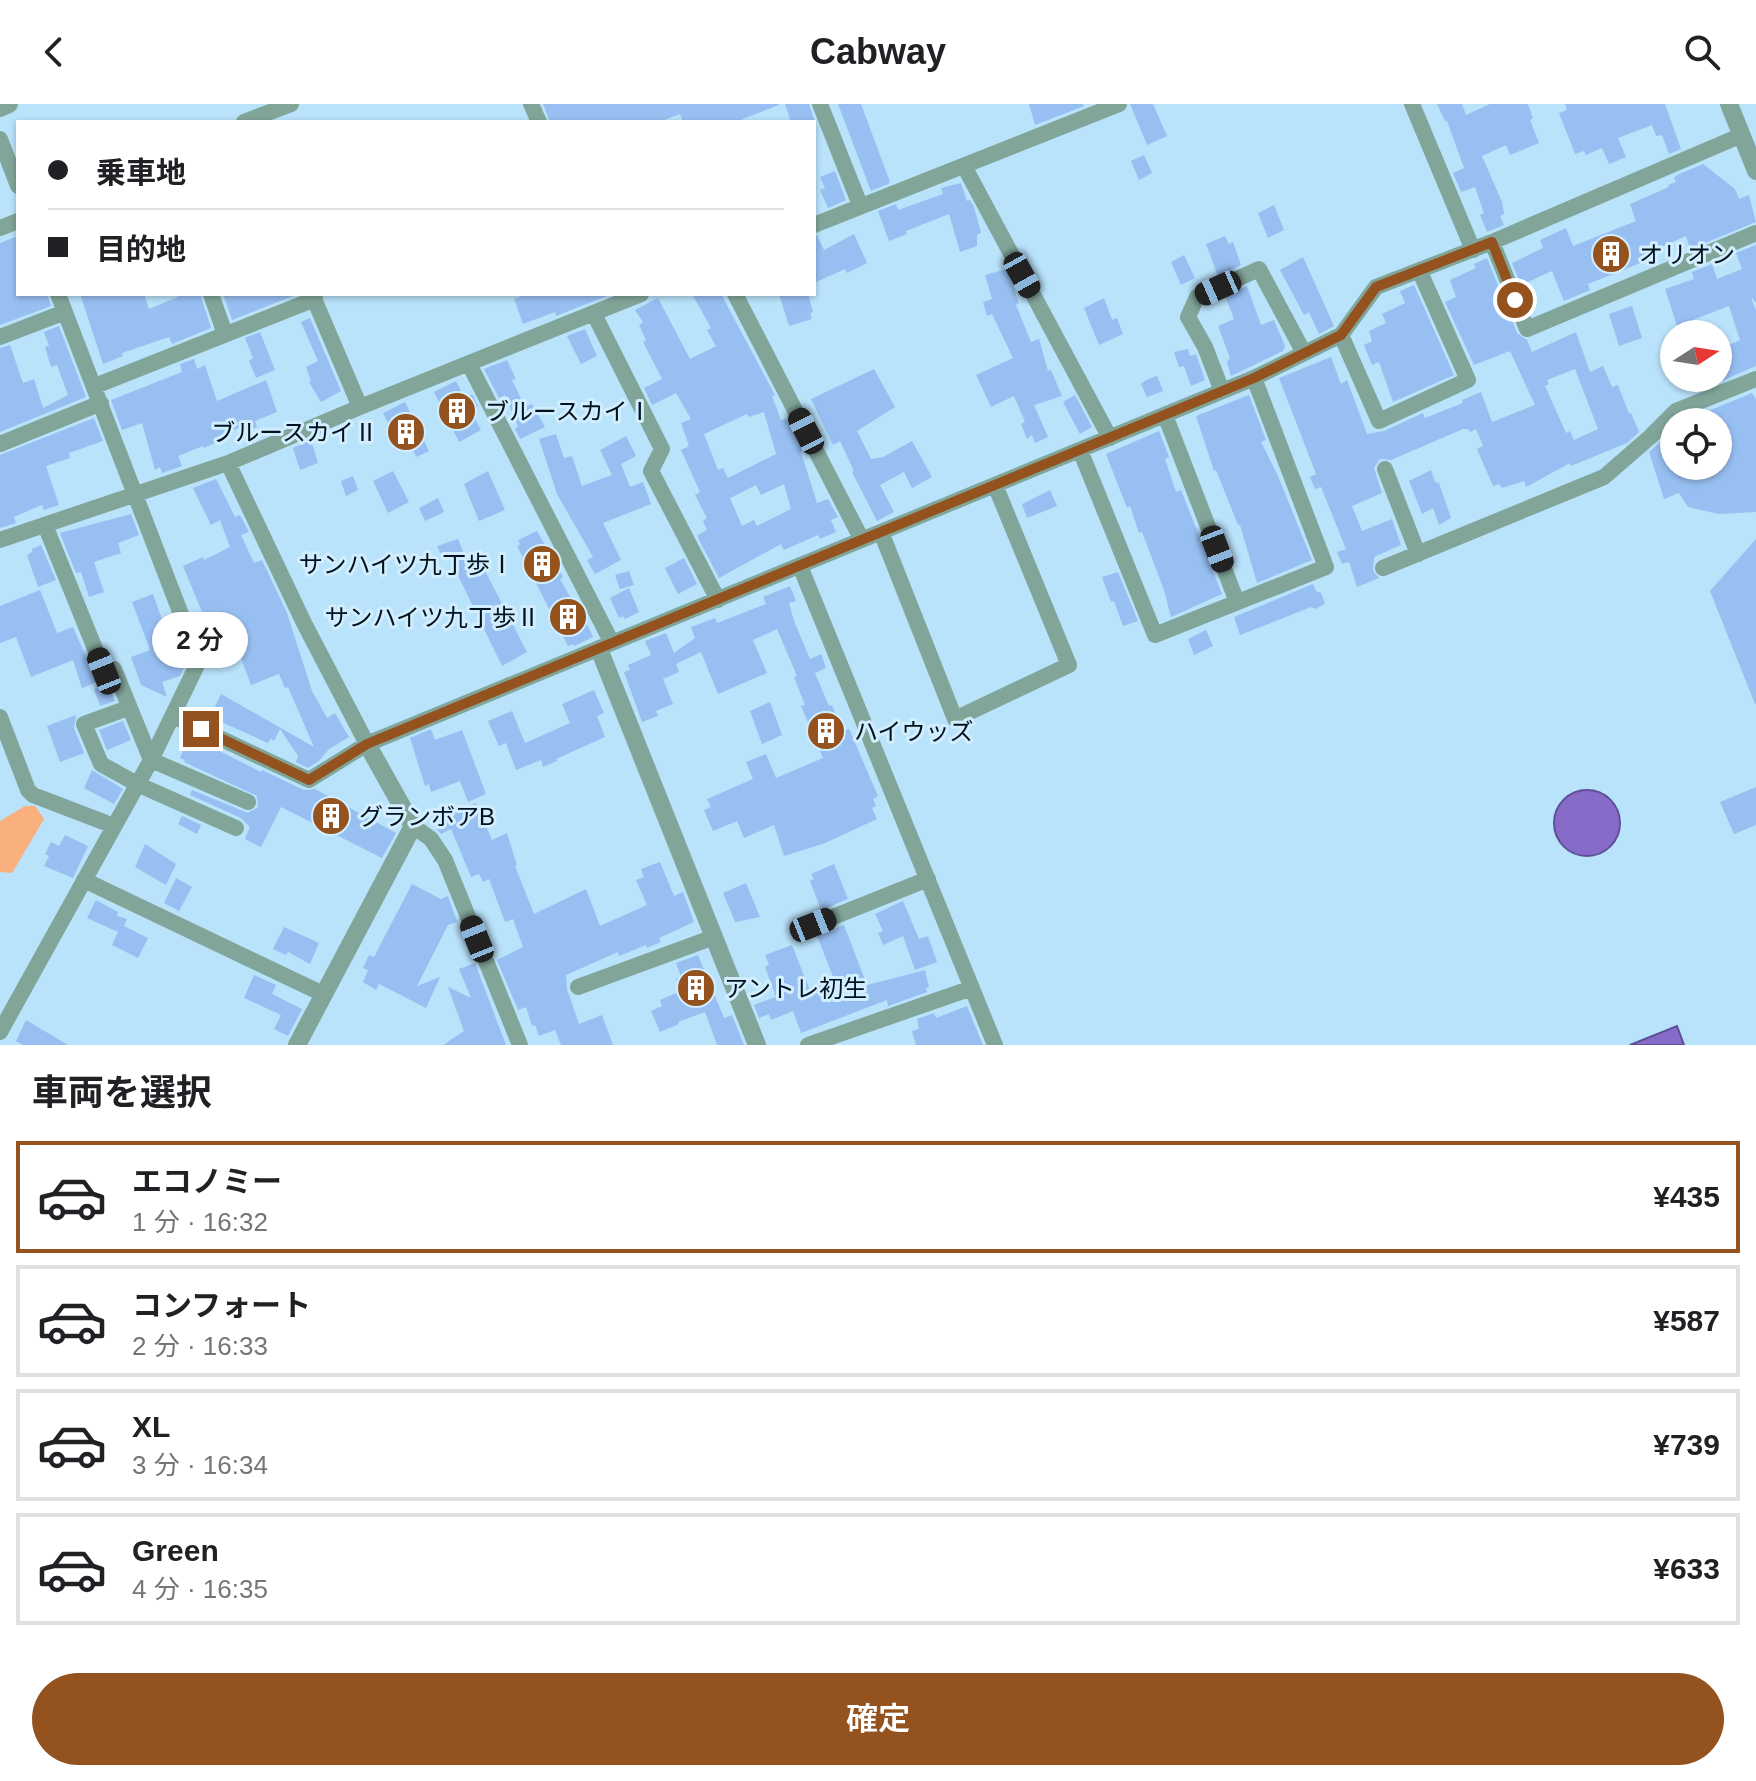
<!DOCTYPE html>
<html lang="ja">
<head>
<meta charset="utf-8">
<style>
	body { margin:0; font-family:Helvetica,"Noto Sans JP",sans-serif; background:#f2f2f2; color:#202124; height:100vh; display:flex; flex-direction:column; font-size:30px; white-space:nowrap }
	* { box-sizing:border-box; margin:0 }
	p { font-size:26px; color:#757577 }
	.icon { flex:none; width:44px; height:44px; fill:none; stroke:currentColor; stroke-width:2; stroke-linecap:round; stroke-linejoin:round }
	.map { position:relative; height:941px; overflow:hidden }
	.details { display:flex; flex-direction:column; background:#fff; flex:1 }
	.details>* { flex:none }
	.hud { position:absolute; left:16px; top:16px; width:800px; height:176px; border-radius:0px; box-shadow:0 2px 6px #0004; display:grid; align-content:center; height:176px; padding:0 32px; background:#fff }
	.needle { width:52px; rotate:78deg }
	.buttons { position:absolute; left:1660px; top:216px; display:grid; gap:16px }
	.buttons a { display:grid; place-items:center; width:72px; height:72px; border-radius:50%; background:#fff; box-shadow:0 2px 6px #0004; font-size:40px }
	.end { position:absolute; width:36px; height:36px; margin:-18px; border:10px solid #93521e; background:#fff; box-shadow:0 0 0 4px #fff }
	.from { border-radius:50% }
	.bubble { position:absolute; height:56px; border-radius:28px; background:#fff; box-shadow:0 2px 6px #0004; font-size:26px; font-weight:600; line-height:56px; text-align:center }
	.car { position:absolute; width:24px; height:48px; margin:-24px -12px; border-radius:10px; box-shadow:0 0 6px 2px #0007; background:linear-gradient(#222 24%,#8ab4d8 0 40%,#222 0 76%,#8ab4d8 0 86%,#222 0) }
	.hud b { display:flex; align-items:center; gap:28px; height:76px; font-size:30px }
	.hud b+b { border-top:2px solid #e0e0e0 }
	.hud i { width:20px; height:20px; background:#202124 }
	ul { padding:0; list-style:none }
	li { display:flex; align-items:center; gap:24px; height:112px; margin:0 16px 12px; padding:0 16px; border:4px solid #e0e0e0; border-radius:0px }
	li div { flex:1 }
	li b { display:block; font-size:30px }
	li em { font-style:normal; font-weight:600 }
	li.selected { border-color:#93521e }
	li>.icon { width:72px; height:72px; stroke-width:1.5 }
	h2 { padding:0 32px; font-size:36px; line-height:96px }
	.button { display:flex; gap:16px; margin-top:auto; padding:16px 32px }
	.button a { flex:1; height:92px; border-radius:48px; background:#93521e; color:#fff; font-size:32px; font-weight:600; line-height:92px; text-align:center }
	header { display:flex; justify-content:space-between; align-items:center; height:104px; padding:0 32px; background:#fff; font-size:36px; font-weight:600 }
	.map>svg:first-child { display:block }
	.green { fill:#fab07d }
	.water { fill:#866bc9; stroke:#5e5096; stroke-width:2 }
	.building { fill:#98bff2; fill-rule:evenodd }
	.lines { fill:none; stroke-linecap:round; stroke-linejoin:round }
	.minor { stroke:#82a59a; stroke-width:16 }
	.tertiary { stroke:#82a59a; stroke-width:18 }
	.route { stroke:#93521e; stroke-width:10 }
	.labels { text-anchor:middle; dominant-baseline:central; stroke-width:6; stroke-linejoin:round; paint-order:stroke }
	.poi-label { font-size:24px; fill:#00121e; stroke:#d2eefe; text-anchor:start }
</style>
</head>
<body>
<header><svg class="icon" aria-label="back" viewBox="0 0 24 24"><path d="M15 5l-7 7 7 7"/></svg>Cabway<svg class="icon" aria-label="search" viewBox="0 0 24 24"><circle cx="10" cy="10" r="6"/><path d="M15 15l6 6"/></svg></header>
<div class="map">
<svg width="1756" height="941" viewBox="0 0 1756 941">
	<rect width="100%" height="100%" fill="#b9e2fb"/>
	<!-- green -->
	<path class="green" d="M25,702h10l9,13 -32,54 -12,-1v-51z"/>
	<!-- water -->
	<path class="water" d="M1554 719a33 33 0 1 1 66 0a33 33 0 1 1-66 0Z
		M1677,922l7,19h-54z"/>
	<!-- building -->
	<path class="building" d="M543,0h236v1l-44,17h-52l-3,-8 -21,8h-109z
		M785,0h24l6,18h-24z
		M838,0h23l29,78 -2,2 -17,7z
		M1029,0h54l1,2 -49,19z
		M1130,0h23l14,32 -20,9z
		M1437,0h25l4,11 24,-11h38l5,14 -3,2 9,23 -29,12 -4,-10 -24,11 20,46 2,12 -4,2 4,9 -17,7 -7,-17 4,-2 -9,-26 -14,5 -8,-19 11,-5 -17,-47h-2z
		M1565,0h100l16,45 -12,5 -7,-19 -6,1 -4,-11 -34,13 8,19 -17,7 -7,-16 -16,7 -2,-4 -9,3 -16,-41 8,-3z
		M1144,51l8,18 -13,7 -8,-19z
		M1703,60l32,25 4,10 10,-4 7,27 -66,27 -4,-13 -45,20 2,6 -55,22 2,6 -26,11 -12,-30 -31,14 -9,-22 31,-15 -3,-8 26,-12 7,18 63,-25 -6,-17 39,-17 -1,-2 8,-3 -2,-4 3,-3z
		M835,67l11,29 -18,8 -8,-18 5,-2 -5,-11z
		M961,79l6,18 3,-1 4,7 7,26 -4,2v11l-17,6 -11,-38 -43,17 1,3 -18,7 -11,-30 18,-7 2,6 45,-16 -2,-6z
		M1274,101l10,25 -16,8 -10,-25z
		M854,130l13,29 -20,10 -2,-4 -31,14v-47l3,-1 7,15z
		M18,132v58h29l4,12 -51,19v-82z
		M1225,132l4,8 4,-2 8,23 -23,11 -12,-32z
		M1756,141v58l-5,-6 5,14v55l-46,20 -3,-8h11v-28l22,-10 -11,-34 -52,20 -12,-37 29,-10 -2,-7 20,-8 5,15 25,-10 -6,-16z
		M1184,151l11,23 -14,7 -10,-23z
		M1303,153l31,69 -15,8 -10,-22 -5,3 -24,-45z
		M1487,154l30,75 10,7 5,12 44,-20 14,40 13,-6 9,21 6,-2 11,29 2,-1 8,19 -12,11 -56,23 -1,-3 -44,24 -2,-6 -22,7 -3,-4 -6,2 -16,-37 6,-3 -7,-17 -6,3 -2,-3h-5l-72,31 -11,-1 -6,9 8,25 -30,13 10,25 30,-12 9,26 -27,12 -1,14 6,7 -22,9 -8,-25 -7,2 -5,-12 9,-3 -25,-62 -6,2 -5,-12 6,-3 -37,-96 52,-21 10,27 6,-4 20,54 17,-3 39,-18 2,5 38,-15 -1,-3 19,-8 11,30 43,-17 -25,-54 -36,14 -29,-63 11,-5 -6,-17 26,-12 -2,-4zM1575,265l23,60 -24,11 -4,-9 -4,2 -21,-47 4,-2 -2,-4z
		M1007,165l12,34 -3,2 15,37 8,-3 9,32 3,-1 11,26 -28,9 14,32 -13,6 -3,-8 -5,4 -6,-15 4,-2 -11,-26 -23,11 -15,-32 37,-17 -21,-44 -5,2 -4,-14 9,-3 -7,-24z
		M1414,181l40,90 -61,27 -14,-40 -7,3 -8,-20 8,-4 -3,-10 17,-8 -4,-9 23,-11 -5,-12z
		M1247,182l14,39 13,-5 11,26 -2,5 -52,25 -4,-14 3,-4 -12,-32 16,-7 -9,-23z
		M80,190h64l5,15 36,-15h15l11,34 -39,16 -3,-7 -47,16 1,3 -20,8z
		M223,190h75l-66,26z
		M528,190h84l-56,22 -1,-4 -32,12 -9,-25z
		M692,190h29l54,101 -3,1 9,24 5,-1 2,3 15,27 -2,3 16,51 11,-4 10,18 -7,3 5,12 -16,7 -2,-4 -34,15 -3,-6 -62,34 -21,-40v-3l9,-5 -4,-9 4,-3 -12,-23 5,-3 -19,-42 8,-4 -8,-23 10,-4 -15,-26 -24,12 -8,-17 18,-9 -19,-37 3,-2 -7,-15 4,-3 -8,-12 23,-12 32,61 26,-13 -9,-16 4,-2zM764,308l12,42 -48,24 -5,-10 -5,2 -14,-36 43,-20 2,3zM784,380l7,25 -34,17 -3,-6 -12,6 -12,-28 26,-13 5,10z
		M779,190h29l5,18 -3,1 2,6 -23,7z
		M1104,194l8,22 5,-2 6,16 -24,11 -15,-37z
		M1632,202l10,32 -23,8 -10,-32z
		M310,214l31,73 -20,11 -12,-20 2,-1 -5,-14 12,-6 -17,-39z
		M59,222l27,71 -86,35v-84l10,-3 13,38 11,-4 9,29 25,-13 -11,-30 -6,2 -6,-20 4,-1 -5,-14z
		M585,225l12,27 -16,8 -14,-28z
		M260,228l15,38 -19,8 -7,-17 4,-3 -8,-20z
		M1188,245l2,7 6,-2 9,26 -14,6 -7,-20 -5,1 -5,-15z
		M194,255l3,10 8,-4 12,36 49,-21 11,32 -22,9 2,6 -14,6 -2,-6 -24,10 2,4 -15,7 -1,-2 -25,10 4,10 -20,7 -2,-6 -5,3 -13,-47 -20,7 -11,-30 71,-28 -2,-8z
		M507,256l9,19 -4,1 13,27 7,-3 13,23 -25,12 -5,-10 3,-3 -13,-31 -6,3 -15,-29z
		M874,265l21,38 -38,24 14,28 12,-2 29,-16 20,36 -20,11 -8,-16 -24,13 14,27 -17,9 -25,-49 2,-1 -14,-30 -7,4 -22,-46z
		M1157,272l6,15 -16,6 -6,-13 5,-4z
		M456,277l9,18 7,-5 6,12 -8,3 11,21 -22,12 -25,-50z
		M1752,289l4,6v113l-37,2 -31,-7 -9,-14 -15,6 -15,-47 25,-22v36h44v-44h-36z
		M1075,291l17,32 -12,7 -17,-32z
		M1249,291l17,45 -5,2 17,34 34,84 -55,23 -17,-58h-2l-22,-55 -2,1 -18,-55z
		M405,298l24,49 -13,6 -11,-26 -11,4 -11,-22z
		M94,314l9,23 -34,12 1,5 -24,8 13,39 -15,5 -2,-5 -3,1 -25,11 2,6 -16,5v-73z
		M1159,327l10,26 -4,2 11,33 5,-2 41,104 -51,23 -7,-27 -22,-58 -3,1 -9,-27 -3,2 -21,-54z
		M556,330l8,24 8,-2 10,30 30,-11 -12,-25 26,-14 10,20 -15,8 9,23 13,-5 8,22 -48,19 18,37 -26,14 -8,-14 6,-3 -36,-63 -18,-55z
		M311,336l7,23 -18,7 -7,-22z
		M1431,366l4,12 4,1 12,35 -12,7 -6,-17 -11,6 -13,-33z
		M393,367l16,31 -21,11 -15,-32z
		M488,367l17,39 -26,11 -15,-37z
		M353,372l5,14 -12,6 -5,-15z
		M216,375l19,38 5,-2 9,17 -8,3 13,28 8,-3 25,53 25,78 15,27 8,-5 14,24 -20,12 -10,12 -11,7 -12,-6 2,-6 -18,-27 -6,12 -3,-3 -3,5 -58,-26 11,-23 93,53 -26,-60 -3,1 -6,-14 -28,11 -12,-32 -17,7 -39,-94 20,-9 1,3 26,-13 -10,-27 -9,5 -18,-37z
		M1050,386l7,16 -30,12 -5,-14z
		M438,394l6,14 -19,9 -6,-13z
		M131,410l8,21 -21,8 3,10 -27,9 10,30 -15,5 -8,-25 -5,1 -16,-40z
		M537,427l26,46 -3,2 14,25 3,-2 16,35 -19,9 -1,-2 -5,2 -51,-100 3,-2 -2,-4z
		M458,435l13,32 11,-6 45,87 -25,14 -53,-109 -6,2 -6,-13z
		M1756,435v165h-1l-45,-113z
		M41,441l15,35 -18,7 -11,-32 5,-3v-3z
		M684,454l13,26 -19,10 -13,-26z
		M629,467l5,14 -14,4 -5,-14z
		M1118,468l20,49 -15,5 -9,-25 -3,1 -9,-25z
		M1313,480l3,7 5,2 4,11 -10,5 -4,-2 -71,28 -6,-18z
		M790,482l6,15 -7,2 5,18 16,38 11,-5 5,14 -11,5 14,33 3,-1 10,27 7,-3 29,67 -5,3 3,7 -4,2 5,11 -52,24 -41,13 -10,-31 -30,13 -7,-17 -24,10 -9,-21 7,-3 -4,-8 46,-20 -7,-17 20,-8 10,24 47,-20 -22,-52 4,-1 -11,-28 3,-1 -20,-47 -24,11 14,33 -49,21 -17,-42 -25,12 3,8 -16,7 10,25 -17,7 2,5 -16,6 -18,-50 6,-2 -2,-5 23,-10 -6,-14 21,-8 8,20 21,-15 -4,-11 24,-9 2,5 49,-19 -3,-7z
		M629,484l10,24 -14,7 -2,-3 -4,2 -9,-20z
		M40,486l17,43 16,-6 21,48 6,6 -18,7 -9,-28 -42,17 -15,-40 -16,6v-37z
		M153,490l18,51 8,-3 7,20 -6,14 -18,6 5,15 -26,-12 -10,-28 19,-7 -18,-48z
		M1206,526l7,16 -19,9 -6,-16z
		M108,580l7,17 -15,5 -6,-17z
		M594,586l10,23 -7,3 8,21 -49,22 1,2 -14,6 -2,-7 -25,10 -10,-27 -7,3 -11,-25 24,-10 13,32 45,-20 -8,-19z
		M770,598l12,33 -20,9 -12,-33z
		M76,611l-2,13 10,25 -24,9 -13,-36z
		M123,617l8,19 -24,10 -8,-20z
		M431,625l4,11 27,-10 24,64 -18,8 -8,-21 -29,11 -2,-8 -4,2 -15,-48z
		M190,632l71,36 1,-2 42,20 11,-1 81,44 -14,25 -101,-51 -20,40 -16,-8 5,-12 -9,-9 -51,-23 2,-5 56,23 10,-6 -1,-11 -73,-34 1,-2 -5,-2 4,-10 -2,-1z
		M92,666l31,19 -9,15 -30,-16z
		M1756,683v38l-22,9 -14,-32z
		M476,699l16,37 15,-7 10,32 -2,1 19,48 52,-25 14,37 47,-21 -11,-25 8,-3 -3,-8 19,-7 14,34 9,-4 11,30 -35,16 2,4 -14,6 -1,-3 -27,11 -1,-4 -52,23 1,14 12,35 23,-9 11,30h-52l-6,-15 -16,6 -4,-11 -3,1 -6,-19 -8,3 -21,-50 26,-13 -10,-28 -8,3 -16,-43 -6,3 -4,-8 -8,3 -20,-48 -10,5 -9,-12z
		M182,712l19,9 -4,9 -19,-10z
		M65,731l23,11 -15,32 -29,-12 5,-10 -4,-2 6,-12 8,4z
		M145,740l31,20 -10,21 -31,-18z
		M834,760l14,35 -27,11 -11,-29 4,-2 -3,-5z
		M176,774l16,9 -13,24 -15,-8z
		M746,779l14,34 -25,5 -12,-29z
		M412,780l29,15 7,-3 9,26 -9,3 -31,61 23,-9 -14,31 -47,-24 -3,6 -13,-8 5,-12 -5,-2 6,-13 5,2z
		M96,796l22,12 -1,4 10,3 -3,7 24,12 -10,20 -26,-13 6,-13 -31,-14z
		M903,797l16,38 9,-3 9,26 -22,8 -12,-34 -20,9 -5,-12 5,-2 -8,-17z
		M844,821l23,60 58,-15 4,17 -3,1 1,4 -39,14 -1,-6 -86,33 -8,-22 -22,9 -2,-6 -10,4 -5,-13 22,-8 -11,-30 4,-2 -4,-10 27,-10 17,43 25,-9 -17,-43z
		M284,823l35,16 -9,21 -22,-12 -2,3 -13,-6z
		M698,851l26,63 8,-3 12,30h-27l-12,-33 -27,10 1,2 -19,8 -9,-21 11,-5 -2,-6 21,-9 -5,-12 5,-2 -5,-14z
		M475,859l31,82h-63l21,-14 -16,-44 23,11 -12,-29z
		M254,871l22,10 -4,9 30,15 -14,27 -14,-7 7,-14 -37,-17z
		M967,902l16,39h-67l-4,-14 7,-2 -2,-10 17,-6 2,5z
		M26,916l42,25h-45l-7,-4z"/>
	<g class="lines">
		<!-- minor -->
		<path class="minor" d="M531,0l8,18
			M820,0l40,101
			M1412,0l61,146
			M244,18l47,-18
			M0,35l18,47
			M964,62l146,272
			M814,121l305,-121
			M0,124l18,-7
			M1492,138l35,87 229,-96
			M211,190l14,40
			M312,190l48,113
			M735,190l127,246
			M594,210l68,135 -11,22 67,129
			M1341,231l38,86 89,-41 -48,-108
			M0,233l65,-25
			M469,260l143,279
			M95,282l220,-87
			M1222,287l-17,-44 -17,-30 9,-20 62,-28 45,84
			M1165,311l72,187
			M0,340l101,-41
			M1080,346l75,185 171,-68 -72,-189
			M228,359l76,160 63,121
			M1385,365l33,85
			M45,421l59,146 10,-2 37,91 97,42
			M881,428l74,187 114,-54 -74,-180
			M0,436l228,-77 132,-56 281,-113
			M800,462l195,479
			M1383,464l221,-91 46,-40 26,-26 80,-32
			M128,604l-44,16 17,40 36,20 99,44
			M173,612l136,64 58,-36 887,-366 87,-43 35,-48 116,-45 250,-107
			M0,613l28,73 5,5 81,31
			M413,722l18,13 14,21 75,185
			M84,776l239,114
			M813,821l115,-46
			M578,883l136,-50
			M0,928l151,-272 48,-99 -141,-367
			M808,941l164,-57"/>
		<!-- tertiary -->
		<path class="tertiary" d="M1729,0l27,67
			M0,4l9,-4
			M599,545l158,396
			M297,941l116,-219 -46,-82"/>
	</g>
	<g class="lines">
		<!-- route -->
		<path class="route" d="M201,625l108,51 58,-36 887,-366 87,-43 35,-48 116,-45 23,58"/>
	</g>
	<!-- icons -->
	<defs>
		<symbol id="building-disc" viewBox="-11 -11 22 22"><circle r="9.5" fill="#93521e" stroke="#d2eefe"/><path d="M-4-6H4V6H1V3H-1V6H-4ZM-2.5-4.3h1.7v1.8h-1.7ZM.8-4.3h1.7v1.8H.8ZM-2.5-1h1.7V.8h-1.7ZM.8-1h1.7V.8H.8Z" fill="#fff"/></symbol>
	</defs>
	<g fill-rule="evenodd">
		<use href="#building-disc" x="1589" y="128" width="44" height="44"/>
		<use href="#building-disc" x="435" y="285" width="44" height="44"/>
		<use href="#building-disc" x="384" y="306" width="44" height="44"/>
		<use href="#building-disc" x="520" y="438" width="44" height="44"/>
		<use href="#building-disc" x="546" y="491" width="44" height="44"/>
		<use href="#building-disc" x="804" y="605" width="44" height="44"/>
		<use href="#building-disc" x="309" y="690" width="44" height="44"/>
		<use href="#building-disc" x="674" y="862" width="44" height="44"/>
	</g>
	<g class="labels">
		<!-- poi labels -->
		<g class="poi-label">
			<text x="1639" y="150">オリオン</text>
			<text x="485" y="307">ブルースカイⅠ</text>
			<text x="378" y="328" text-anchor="end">ブルースカイⅡ</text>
			<text x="514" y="460" text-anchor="end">サンハイツ九丁歩Ⅰ</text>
			<text x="540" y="513" text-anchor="end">サンハイツ九丁歩Ⅱ</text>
			<text x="854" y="627">ハイウッズ</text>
			<text x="359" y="712">グランボアB</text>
			<text x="724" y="884">アントレ初生</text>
		</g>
	</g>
</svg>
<div class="buttons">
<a><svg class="needle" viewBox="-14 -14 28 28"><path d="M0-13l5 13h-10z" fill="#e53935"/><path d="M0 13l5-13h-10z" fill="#757577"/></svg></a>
<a><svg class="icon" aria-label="locate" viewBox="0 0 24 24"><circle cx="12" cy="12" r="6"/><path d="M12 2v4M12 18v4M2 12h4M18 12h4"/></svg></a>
</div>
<i class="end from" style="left:1515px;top:196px"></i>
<i class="end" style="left:201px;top:625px"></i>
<div class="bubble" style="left:152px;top:508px;width:96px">2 分</div>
<i class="car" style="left:1022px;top:171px;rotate:151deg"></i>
<i class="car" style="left:1218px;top:184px;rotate:246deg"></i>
<i class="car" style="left:806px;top:327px;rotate:333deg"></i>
<i class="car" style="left:1217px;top:445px;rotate:159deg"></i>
<i class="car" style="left:104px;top:567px;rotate:338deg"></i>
<i class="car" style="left:813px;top:821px;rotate:68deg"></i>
<i class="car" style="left:477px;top:835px;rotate:338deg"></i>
<div class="hud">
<b><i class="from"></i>乗車地</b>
<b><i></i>目的地</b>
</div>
</div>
<section class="details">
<h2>車両を選択</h2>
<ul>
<li class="selected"><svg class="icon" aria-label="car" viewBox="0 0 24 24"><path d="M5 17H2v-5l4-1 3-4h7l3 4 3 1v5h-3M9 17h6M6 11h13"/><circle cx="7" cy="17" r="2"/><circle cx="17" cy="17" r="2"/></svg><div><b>エコノミー</b><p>1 分 · 16:32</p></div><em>¥435</em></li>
<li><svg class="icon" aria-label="car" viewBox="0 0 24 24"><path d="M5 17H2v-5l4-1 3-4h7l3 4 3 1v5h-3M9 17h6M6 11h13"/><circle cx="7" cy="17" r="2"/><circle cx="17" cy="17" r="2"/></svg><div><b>コンフォート</b><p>2 分 · 16:33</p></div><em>¥587</em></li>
<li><svg class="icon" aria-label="car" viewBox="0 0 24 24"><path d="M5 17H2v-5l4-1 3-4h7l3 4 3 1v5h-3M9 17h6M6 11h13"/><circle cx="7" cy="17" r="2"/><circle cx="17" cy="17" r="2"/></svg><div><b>XL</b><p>3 分 · 16:34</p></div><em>¥739</em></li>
<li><svg class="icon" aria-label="car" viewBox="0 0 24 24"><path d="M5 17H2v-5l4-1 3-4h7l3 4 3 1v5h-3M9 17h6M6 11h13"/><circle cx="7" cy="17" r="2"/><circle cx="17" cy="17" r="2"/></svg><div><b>Green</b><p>4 分 · 16:35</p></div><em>¥633</em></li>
</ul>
<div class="button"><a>確定</a></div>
</section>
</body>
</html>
